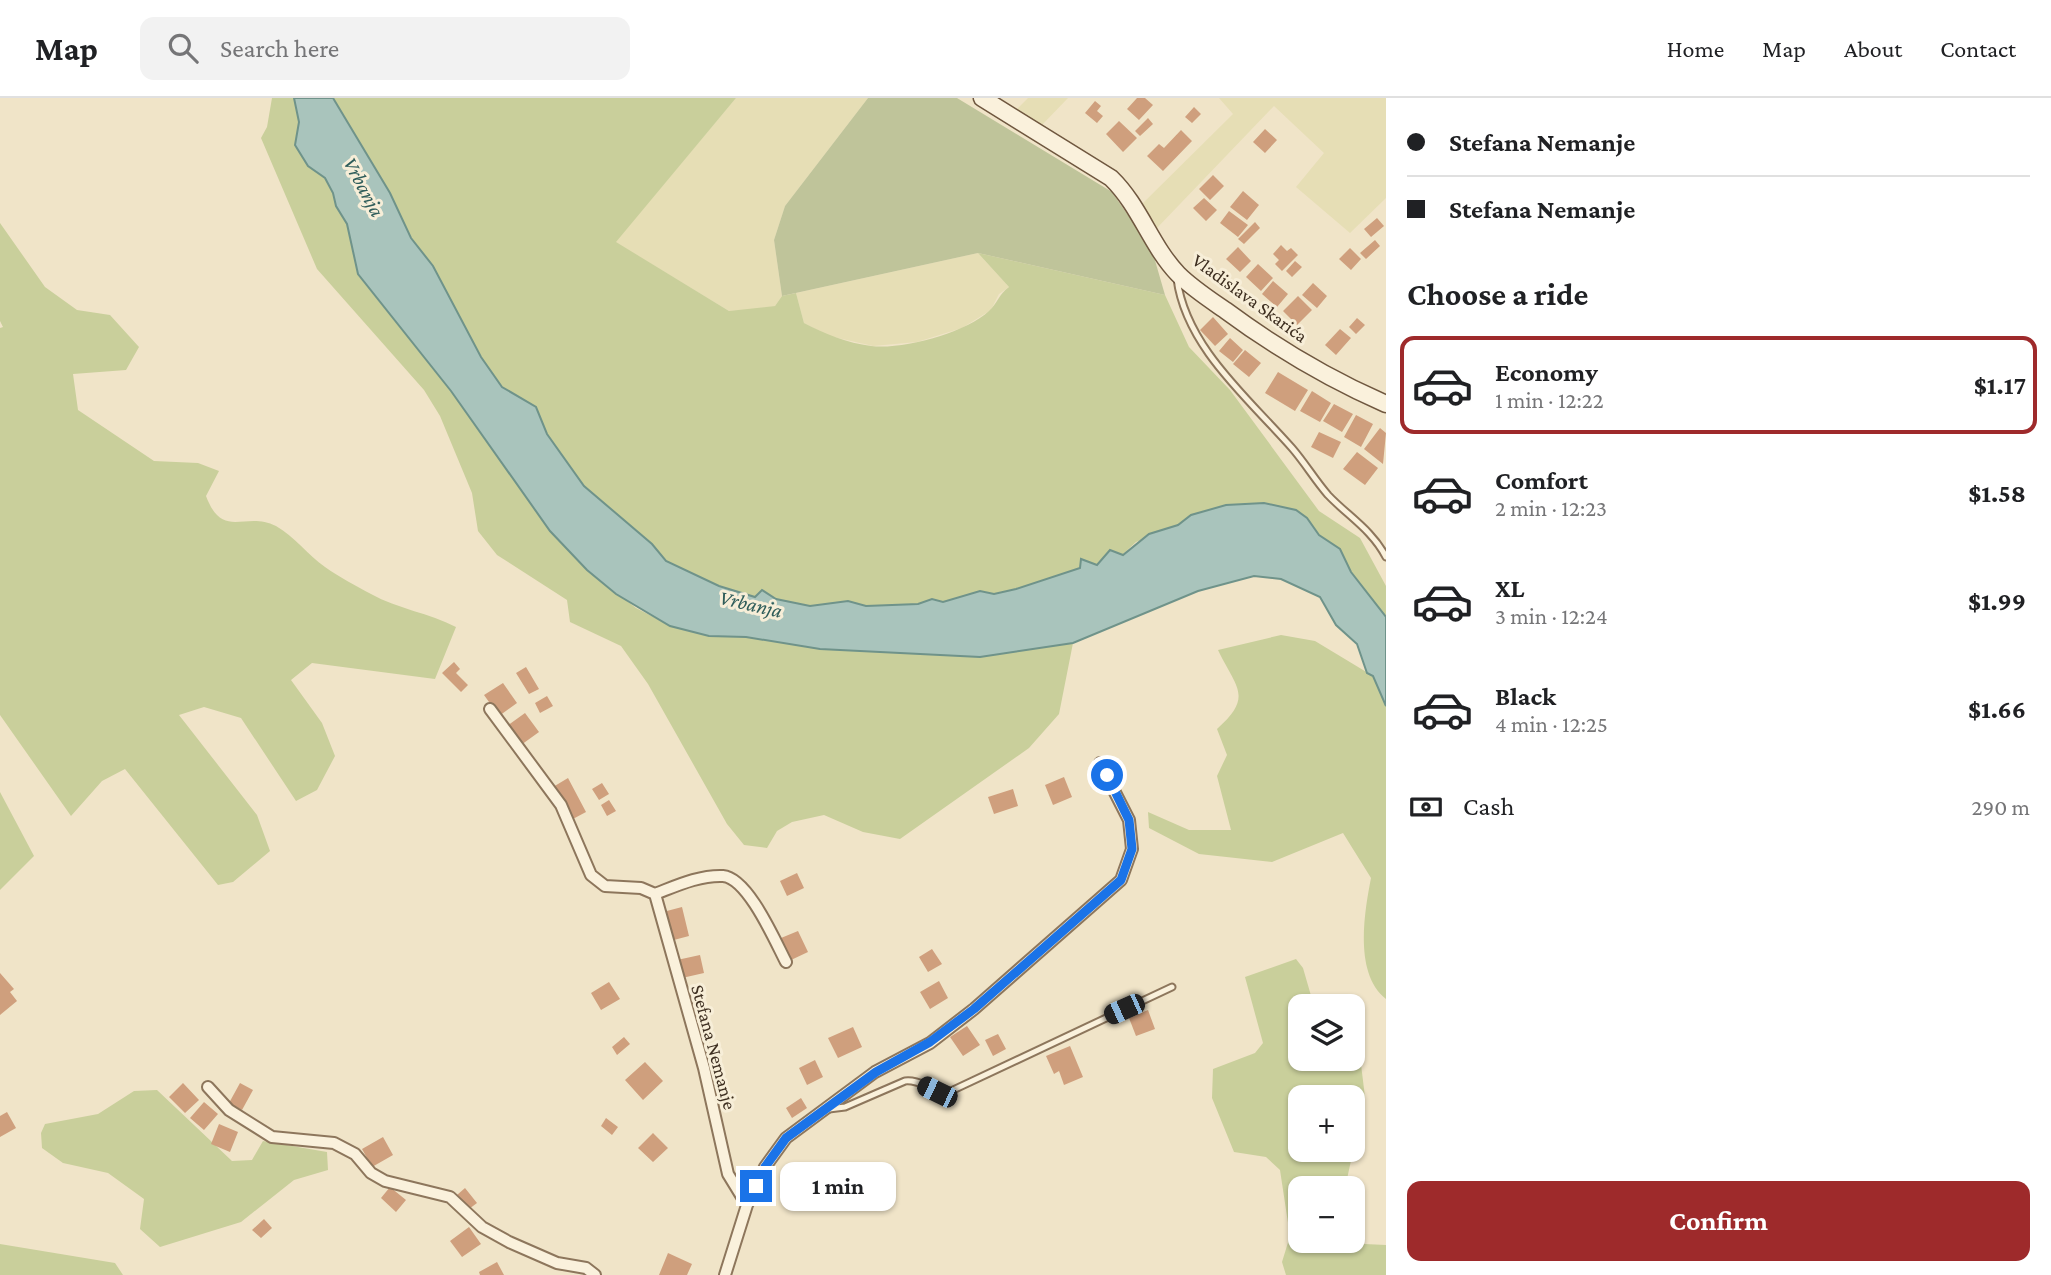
<!DOCTYPE html>
<html lang="en">
<head>
<meta charset="utf-8">
<style>
	body { margin:0; font-family:"Crimson Pro",serif; background:#f2f2f2; color:#202124; height:100vh; display:flex; flex-direction:column; font-size:26px; white-space:nowrap }
	* { box-sizing:border-box; margin:0 }
	p { font-size:23px; color:#757577 }
	.icon { flex:none; width:38px; height:38px; fill:none; stroke:currentColor; stroke-width:2; stroke-linecap:round; stroke-linejoin:round }
	.map { position:relative; flex:1; overflow:hidden }
	.panel { display:flex; flex-direction:column; background:#fff; width:665px }
	.panel>* { flex:none }
	.banner { display:grid; align-content:center; height:154px; padding:0 21px; background:#fff }
	.fabs { position:absolute; left:1288px; top:896px; display:grid; gap:14px }
	.fabs a { display:grid; place-items:center; width:77px; height:77px; border-radius:14px; background:#fff; box-shadow:0 2px 5px #0004; font-size:35px }
	.end { position:absolute; width:32px; height:32px; margin:-16px; border:9px solid #1a73e8; background:#fff; box-shadow:0 0 0 4px #fff }
	.from { border-radius:50% }
	.bubble { position:absolute; height:49px; border-radius:14px; background:#fff; box-shadow:0 2px 5px #0004; font-size:23px; font-weight:700; line-height:49px; text-align:center }
	.car { position:absolute; width:21px; height:42px; margin:-21px -10px; border-radius:9px; box-shadow:0 0 5px 2px #0007; background:linear-gradient(#222 24%,#8ab4d8 0 40%,#222 0 76%,#8ab4d8 0 86%,#222 0) }
	.banner b { display:flex; align-items:center; gap:24px; height:66px; font-size:26px }
	.banner b+b { border-top:2px solid #e0e0e0 }
	.banner i { width:18px; height:18px; background:#202124 }
	ul { padding:0; list-style:none }
	li { display:flex; align-items:center; gap:21px; height:98px; margin:0 14px 10px; padding:0 7px; border:4px solid transparent; border-radius:14px }
	li div { flex:1 }
	li b { display:block; font-size:26px }
	li em { font-style:normal; font-weight:700 }
	li.selected { border-color:#9e2a2b }
	li>.icon { width:63px; height:63px; stroke-width:1.5 }
	h2 { padding:0 21px; font-size:32px; line-height:84px }
	.pay { display:flex; align-items:center; gap:18px; height:77px; padding:0 21px; font-size:26px }
	.pay p { margin-inline-start:auto }
	.button { display:flex; gap:14px; margin-top:auto; padding:14px 21px }
	.button a { flex:1; height:80px; border-radius:14px; background:#9e2a2b; color:#fff; font-size:28px; font-weight:700; line-height:80px; text-align:center }
	header { display:flex; align-items:center; gap:42px; box-sizing:border-box; height:98px; padding:0 35px; background:#fff; border-bottom:2px solid #e0e0e0 }
	header strong { font-size:33px }
	nav { display:flex; gap:38px; margin-inline-start:auto; font-size:24px }
	.search { width:490px; height:63px; background:#f2f2f2; display:flex; align-items:center; gap:18px; box-sizing:border-box; padding:0 24px; border-radius:14px; color:#757577; font-size:26px }
	main { display:flex; flex:1; min-height:0 }
	.map>svg:first-child { display:block }
	.farmland { fill:#e6deb5 }
	.green { fill:#c9cf9b; fill-rule:evenodd }
	.cemetery { fill:#bfc49a }
	.water { fill:#a9c4bc; stroke:#6f938a; stroke-width:2 }
	.building { fill:#cf9f7d }
	.lines { fill:none; stroke-linecap:round; stroke-linejoin:round }
	.lane-casing { stroke:#8d765c; stroke-width:9 }
	.street-casing { stroke:#8d765c; stroke-width:14 }
	.secondary-casing { stroke:#6f573f; stroke-width:19 }
	.lane { stroke:#faf1dc; stroke-width:5 }
	.street { stroke:#faf1dc; stroke-width:10 }
	.secondary { stroke:#faf1dc; stroke-width:16 }
	.route { stroke:#1a73e8; stroke-width:9 }
	.labels { text-anchor:middle; dominant-baseline:central; stroke-width:6; stroke-linejoin:round; paint-order:stroke }
	.street-label { font-size:19px; fill:#3d2e20; stroke:#f7eed8 }
	.water-label { font-size:21px; font-style:italic; fill:#2f5d5a; stroke:#f7eed8 }
</style>
</head>
<body>
<header>
<strong>Map</strong>
<div class="search"><svg class="icon" aria-label="search" viewBox="0 0 24 24"><circle cx="10" cy="10" r="6"/><path d="M15 15l6 6"/></svg>Search here</div>
<nav><a>Home</a><a>Map</a><a>About</a><a>Contact</a></nav>
</header>
<main>
<div class="map">
<svg width="1386" height="1177" viewBox="0 0 1386 1177">
	<rect width="100%" height="100%" fill="#f0e4c8"/>
	<!-- farmland -->
	<path class="farmland" d="M736,0h132l-83,108 -11,34 8,56 -7,10 -21,4 -25,1 -114,-69z
		M1028,0h40l-26,27 -27,-14z
		M1219,0h167v100l-36,35 -54,-46 28,-34 -50,-47 -117,122 -16,-23 92,-91z
		M978,155l31,34 -10,7 -8,16 -29,18 -45,14 -44,4 -44,-10 -25,-13 -8,-30z"/>
	<!-- green -->
	<path class="green" d="M272,0h22l5,24 -4,23 13,21 17,11 8,16 3,13 11,18 11,51 93,116 99,140 37,39 49,38 35,18 38,10 36,1 75,12 160,8 93,-14 -14,71 -30,34 -129,91 -37,-7 -39,-17 -32,7 -15,9 -10,17 -23,-3 -17,-21 -79,-140 -27,-38 -51,-24 -3,-22 -70,-45 -19,-24 -6,-38 -32,-77 -16,-26 -107,-121 -56,-131 6,-11z
		M333,0h403l-120,144 113,69 46,-5 7,-10 14,-3 8,30c21,11 43,20 67,23 32,4 94,-13 118,-35 8,-7 10,-17 20,-24l-31,-34 187,42 24,52 41,43 89,121 41,27 26,48v31l-35,-45 -11,-23 -21,-14 -12,-17 -43,-15 -38,2 -35,10 -13,10 -42,17 -14,13 -15,1 -10,9 -16,-6 -1,9 -64,21 -22,5 -14,-3 -37,11 -11,-3 -14,5 -52,2 -18,-5 -38,5 -34,-7 -14,-8 -7,6 -36,-11 -54,-25 -13,-17 -68,-58 -37,-52 -11,-27 -34,-20 -21,-30 -48,-91 -22,-28 -21,-45z
		M0,125l45,64 32,23 33,5 29,32 -13,23 -53,4 5,36 76,51 44,2 21,8 -13,25c17,45 39,14 70,30 18,10 32,29 49,41 14,10 31,19 46,27 27,15 58,19 85,33l-21,52 -123,-16 -21,17 31,43 13,33 -18,34 -21,11 -55,-83 -37,-11 -25,8 78,100 13,36 -37,31 -15,3 -93,-116 -23,12 -31,35 -71,-101v-387l3,-1 -3,-6z
		M1281,537l34,6 58,35 13,30v293c-32,-25 -22,-85 -15,-121l-28,-45 -71,29 -73,-8 -50,-26 -1,-16 41,18h42l-14,-54 10,-21 -10,-26c37,-33 19,-41 1,-79z
		M0,694l34,64 -34,34z
		M1296,861l7,9 11,38 39,-7 12,98 -20,91h-45v53l86,4v30h-100l-4,-13 8,-26 -10,-66 -14,-13 -32,-5 -22,-54 1,-29 42,-16 8,-10 -18,-66zM1300,908h53v53h-53zM1300,999h53v53h-53z
		M157,992l75,71 20,-1 11,-19 64,11 1,18 -34,10 -53,42 -81,25 -20,-18 4,-30 -36,-26 -45,-10 -21,-15 -1,-15 4,-9 53,-10 36,-23z
		M0,1146l115,19 8,12h-123z"/>
	<!-- cemetery -->
	<path class="cemetery" d="M868,0h89l155,94 40,58 13,45 -187,-42 -196,43 -8,-56 11,-34z"/>
	<!-- water -->
	<path class="water" d="M294,0h39l57,95 21,45 22,28 48,91 21,30 34,20 11,27 37,52 68,58 14,17 53,25 36,11 7,-7 14,9 34,7 38,-5 18,5 52,-2 14,-5 11,3 37,-11 14,3 22,-5 64,-21 1,-9 16,6 13,-15 13,5 26,-21 29,-9 13,-10 35,-10 38,-2 32,7 11,8 12,17 21,14 11,23 35,45v89l-13,-30 -6,-3 -10,-29 -21,-19 -16,-28 -39,-18 -27,-3 -56,15 -125,52 -93,14 -160,-8 -74,-12 -37,-1 -39,-10 -54,-32 -29,-24 -37,-39 -99,-140 -93,-117 -11,-50 -11,-18 -3,-13 -8,-15 -17,-12 -13,-21 4,-23z"/>
	<!-- building -->
	<path class="building" d="M1137,0h8l8,7 -14,15 -12,-11z
		M1095,3l6,5 -4,5 6,5 -6,7 -12,-10z
		M1194,9l7,7 -9,9 -7,-6z
		M1148,20l5,6 -13,12 -5,-5z
		M1119,23l18,17 -14,14 -17,-18z
		M1265,31l12,11 -12,13 -12,-11z
		M1181,32l11,11 -29,30 -16,-15 12,-12 5,4z
		M1213,77l11,11 -14,14 -11,-11z
		M1243,93l16,14 -12,15 -17,-13z
		M1204,100l13,12 -11,11 -13,-13z
		M1229,113l19,14 -10,12 -18,-14z
		M1377,120l7,8 -13,11 -7,-8z
		M1255,124l5,6 -16,16 -6,-5z
		M1375,142l5,6 -14,13 -6,-6z
		M1281,147l6,6 4,-3 7,7 -16,16 -7,-7 4,-4 -6,-6z
		M1238,149l13,14 -11,11 -14,-13z
		M1350,150l11,11 -10,11 -12,-11z
		M1295,163l7,6 -10,10 -6,-6z
		M1258,166l15,14 -12,13 -15,-14z
		M1273,183l15,13 -11,13 -15,-13z
		M1313,185l14,13 -10,12 -15,-13z
		M1298,198l14,14 -15,15 -14,-14z
		M1213,219l15,17 -13,12 -15,-16z
		M1357,220l8,7 -9,9 -7,-7z
		M1340,231l11,9 -15,17 -11,-10z
		M1230,240l13,12 -10,12 -14,-11z
		M1245,252l16,13 -12,14 -16,-13z
		M1278,274l30,18 -13,21 -30,-18z
		M1312,293l19,12 -11,19 -20,-11z
		M1334,306l19,10 -11,18 -19,-11z
		M1356,317l17,9 -12,23 -17,-10z
		M1380,330l6,5 -3,31 -19,-15z
		M1319,334l22,10 -8,16 -22,-11z
		M1357,354l21,16 -13,17 -22,-16z
		M454,564l6,7 -4,4 12,12 -7,7 -19,-19z
		M526,569l13,22 -10,5 -13,-21z
		M503,585l14,20 -18,13 -15,-21z
		M547,598l6,10 -13,7 -5,-10z
		M525,615l14,19 -18,13 -14,-19z
		M1064,679l8,20 -19,8 -8,-20z
		M568,680l18,34 -15,8 -18,-33z
		M602,685l7,11 -10,6 -7,-11z
		M1013,691l5,17 -24,8 -6,-17z
		M609,702l7,11 -9,5 -6,-11z
		M797,775l7,15 -17,8 -7,-15z
		M682,809l7,29 -19,5 -7,-29z
		M798,833l10,21 -17,8 -10,-22z
		M932,851l10,15 -14,8 -9,-15z
		M700,857l4,18 -22,5 -5,-18z
		M0,875l14,16 -4,3 7,9 -17,14z
		M939,883l9,17 -18,11 -10,-17z
		M609,884l11,17 -19,11 -10,-17z
		M1148,912l7,19 -19,7 -7,-18z
		M967,928l13,19 -17,11 -13,-19z
		M853,929l9,20 -24,11 -10,-20z
		M998,936l8,15 -13,7 -8,-16z
		M624,939l6,7 -13,11 -5,-8z
		M1070,948l13,31 -19,8 -5,-14 -5,3 -8,-18z
		M815,962l8,17 -16,8 -8,-17z
		M645,964l18,19 -20,19 -18,-20z
		M183,985l16,17 -14,13 -16,-16z
		M240,985l13,7 -11,20 -13,-7z
		M801,1000l6,10 -15,10 -6,-10z
		M204,1004l14,12 -14,16 -14,-12z
		M7,1014l9,16 -16,9v-21z
		M606,1020l12,9 -6,8 -11,-9z
		M219,1026l19,8 -8,20 -19,-8z
		M653,1035l15,15 -15,14 -15,-14z
		M383,1039l10,18 -21,12 -10,-18z
		M390,1089l16,13 -10,12 -15,-14z
		M465,1090l12,15 -8,6 -12,-14z
		M264,1121l8,9 -11,10 -9,-8z
		M469,1129l12,17 -19,13 -12,-16z
		M668,1155l24,11 -5,11h-28z
		M497,1164l7,13h-24l-1,-3z"/>
	<g class="lines">
		<defs>
			<path id="lane" d="M1177,181c9,68 71,119 115,169 13,15 23,32 36,47 20,21 44,35 58,62
				M829,1011l16,-2 60,-26c16,-2 28,12 46,10l221,-104"/>
			<path id="street" d="M490,611l71,96 30,70 14,11 36,2 14,6 49,174 24,106 19,31
				M655,796c21,-8 44,-19 68,-18 25,2 52,65 63,86
				M208,989l21,23 43,27 62,6 21,11 16,19 14,8 65,16 32,30 27,15 48,21 29,5 9,7
				M725,1177l22,-70 18,-38 21,-29 89,-66 55,-29 44,-34 147,-129 11,-31 -3,-29 -29,-57"/>
			<path id="secondary" d="M982,0l129,80c29,28 40,68 67,96 14,14 31,25 47,36 50,37 104,69 161,94"/>
		</defs>
		<!-- lane casing -->
		<use href="#lane" class="lane-casing"/>
		<!-- street casing -->
		<use href="#street" class="street-casing"/>
		<!-- secondary casing -->
		<use href="#secondary" class="secondary-casing"/>
		<!-- lane -->
		<use href="#lane" class="lane"/>
		<!-- street -->
		<use href="#street" class="street"/>
		<!-- secondary -->
		<use href="#secondary" class="secondary"/>
	</g>
	<g class="lines">
		<!-- route -->
		<path class="route" d="M756,1088l9,-19 21,-29 90,-66 54,-30 44,-33 147,-129 11,-31 -3,-29 -22,-45"/>
	</g>
	<g class="labels">
		<!-- street labels -->
		<g class="street-label">
			<text transform="translate(1250 200) rotate(36)">Vladislava Skarića</text>
			<text transform="translate(714 949) rotate(75)">Stefana Nemanje</text>
		</g>
		<!-- water labels -->
		<g class="water-label">
			<text transform="translate(364 89) rotate(62)">Vrbanja</text>
			<text transform="translate(751 506) rotate(13)">Vrbanja</text>
		</g>
	</g>
</svg>
<div class="fabs">
<a><svg class="icon" aria-label="layers" viewBox="0 0 24 24"><path d="M12 4l9 5-9 5-9-5zM3 14l9 5 9-5"/></svg></a>
<a>+</a>
<a>−</a>
</div>
<i class="end from" style="left:1107px;top:677px"></i>
<i class="end" style="left:756px;top:1088px"></i>
<div class="bubble" style="left:780px;top:1064px;width:116px">1 min</div>
<i class="car" style="left:1124px;top:911px;rotate:246deg"></i>
<i class="car" style="left:937px;top:994px;rotate:296deg"></i>
</div>
<section class="panel">
<div class="banner">
<b><i class="from"></i>Stefana Nemanje</b>
<b><i></i>Stefana Nemanje</b>
</div>
<h2>Choose a ride</h2>
<ul>
<li class="selected"><svg class="icon" aria-label="car" viewBox="0 0 24 24"><path d="M5 17H2v-5l4-1 3-4h7l3 4 3 1v5h-3M9 17h6M6 11h13"/><circle cx="7" cy="17" r="2"/><circle cx="17" cy="17" r="2"/></svg><div><b>Economy</b><p>1 min · 12:22</p></div><em>$1.17</em></li>
<li><svg class="icon" aria-label="car" viewBox="0 0 24 24"><path d="M5 17H2v-5l4-1 3-4h7l3 4 3 1v5h-3M9 17h6M6 11h13"/><circle cx="7" cy="17" r="2"/><circle cx="17" cy="17" r="2"/></svg><div><b>Comfort</b><p>2 min · 12:23</p></div><em>$1.58</em></li>
<li><svg class="icon" aria-label="car" viewBox="0 0 24 24"><path d="M5 17H2v-5l4-1 3-4h7l3 4 3 1v5h-3M9 17h6M6 11h13"/><circle cx="7" cy="17" r="2"/><circle cx="17" cy="17" r="2"/></svg><div><b>XL</b><p>3 min · 12:24</p></div><em>$1.99</em></li>
<li><svg class="icon" aria-label="car" viewBox="0 0 24 24"><path d="M5 17H2v-5l4-1 3-4h7l3 4 3 1v5h-3M9 17h6M6 11h13"/><circle cx="7" cy="17" r="2"/><circle cx="17" cy="17" r="2"/></svg><div><b>Black</b><p>4 min · 12:25</p></div><em>$1.66</em></li>
</ul>
<div class="pay"><svg class="icon" aria-label="cash" viewBox="0 0 24 24"><path d="M3 7h18v10H3z"/><circle cx="12" cy="12" r="2"/></svg>Cash<p>290 m</p></div>
<div class="button"><a>Confirm</a></div>
</section>
</main>
</body>
</html>
